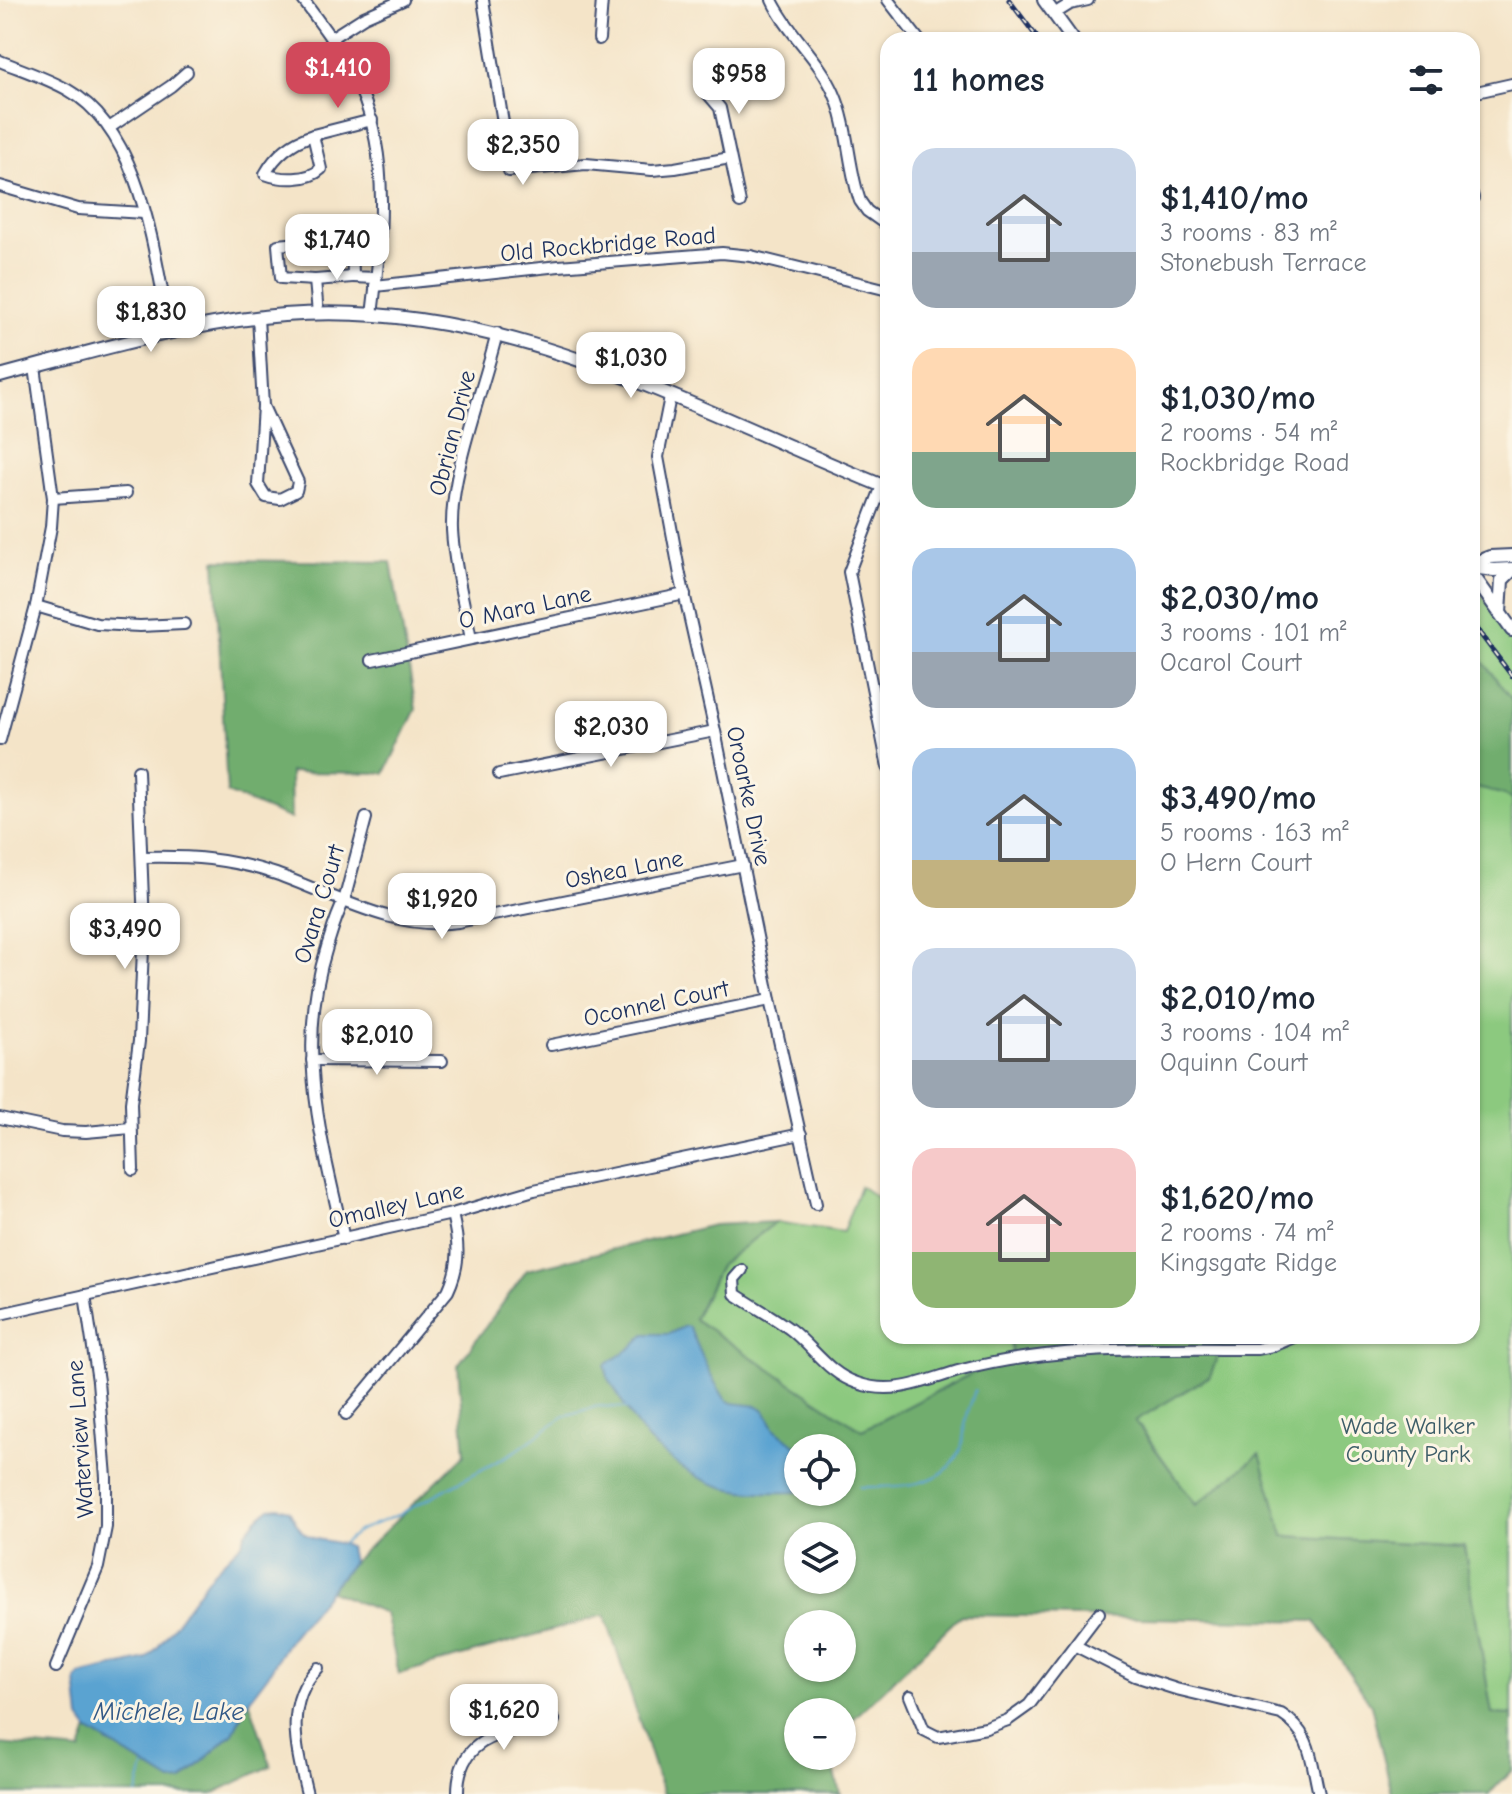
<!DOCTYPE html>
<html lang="en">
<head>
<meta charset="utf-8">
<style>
  :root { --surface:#fff; --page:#f2f2f3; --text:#1f2937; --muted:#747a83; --accent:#d1495b }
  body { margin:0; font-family:"Comic Neue",sans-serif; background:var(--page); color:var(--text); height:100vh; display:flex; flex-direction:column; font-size:30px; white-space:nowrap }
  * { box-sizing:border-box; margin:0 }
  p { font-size:26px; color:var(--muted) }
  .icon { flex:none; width:44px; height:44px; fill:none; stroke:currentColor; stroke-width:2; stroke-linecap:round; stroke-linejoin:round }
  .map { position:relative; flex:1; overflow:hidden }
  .details { position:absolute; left:880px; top:32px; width:600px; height:1312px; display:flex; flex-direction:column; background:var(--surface); border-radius:24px; box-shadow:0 2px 6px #0004 }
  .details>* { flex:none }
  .fabs { position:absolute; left:784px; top:1434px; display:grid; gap:16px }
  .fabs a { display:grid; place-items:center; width:72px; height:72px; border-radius:50%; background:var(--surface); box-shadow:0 2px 6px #0004; font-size:40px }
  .price { position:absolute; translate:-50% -68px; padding:0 18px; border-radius:16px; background:#fff; color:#222; font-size:26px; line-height:52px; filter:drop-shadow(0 2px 4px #0008) }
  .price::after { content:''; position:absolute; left:50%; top:48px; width:24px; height:18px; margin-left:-12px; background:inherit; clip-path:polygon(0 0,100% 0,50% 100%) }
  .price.selected { background:var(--accent); color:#fff }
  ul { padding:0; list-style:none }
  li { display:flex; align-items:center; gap:24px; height:200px; padding:0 32px }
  li span { display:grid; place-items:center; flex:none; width:224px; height:160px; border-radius:24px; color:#555 }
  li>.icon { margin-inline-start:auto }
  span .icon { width:96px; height:96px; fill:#fffc; stroke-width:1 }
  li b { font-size:34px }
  h2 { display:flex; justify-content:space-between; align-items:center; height:96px; padding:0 32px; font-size:34px }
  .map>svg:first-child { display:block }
  .green { fill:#8cc97f; stroke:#547c6e; stroke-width:2 }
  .forest { fill:#71ad6e; stroke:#466e66; stroke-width:2; fill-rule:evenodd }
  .water { fill:#5aa3d1; stroke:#3a6998; stroke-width:2 }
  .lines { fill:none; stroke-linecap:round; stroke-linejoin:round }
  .stream { stroke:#5aa3d1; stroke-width:2 }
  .minor-casing { stroke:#3c4a6e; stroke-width:14 }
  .major-casing { stroke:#3c4a6e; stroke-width:16 }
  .minor { stroke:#fff; stroke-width:10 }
  .major { stroke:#fff; stroke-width:12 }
  .rail-casing { stroke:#1b2f5e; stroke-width:5 }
  .rail { stroke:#fcf5e5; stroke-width:2; stroke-dasharray:6; stroke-linecap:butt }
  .labels { text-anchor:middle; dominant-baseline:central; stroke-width:6; stroke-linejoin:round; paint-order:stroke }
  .street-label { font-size:24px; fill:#1b2f5e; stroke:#fcf5e5 }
  .park-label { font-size:24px; fill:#3d5d68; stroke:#fcf5e5 }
  .water-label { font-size:26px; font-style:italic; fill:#315886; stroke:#fcf5e5 }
</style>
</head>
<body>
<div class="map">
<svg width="1512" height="1794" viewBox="0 0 1512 1794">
  <rect width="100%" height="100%" fill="#fcf5e5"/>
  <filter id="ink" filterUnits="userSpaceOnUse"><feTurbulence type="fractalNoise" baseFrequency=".0125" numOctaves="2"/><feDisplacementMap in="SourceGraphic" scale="16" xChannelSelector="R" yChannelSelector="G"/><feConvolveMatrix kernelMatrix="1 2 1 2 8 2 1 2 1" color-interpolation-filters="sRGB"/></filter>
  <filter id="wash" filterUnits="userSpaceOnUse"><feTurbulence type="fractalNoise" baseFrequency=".006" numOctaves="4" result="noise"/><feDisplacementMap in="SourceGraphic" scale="32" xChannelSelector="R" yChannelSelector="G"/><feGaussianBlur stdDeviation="1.8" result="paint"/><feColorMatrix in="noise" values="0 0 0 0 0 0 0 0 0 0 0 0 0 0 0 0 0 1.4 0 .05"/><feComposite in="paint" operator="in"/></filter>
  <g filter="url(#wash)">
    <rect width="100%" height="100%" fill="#f4e4c8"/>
    <g class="green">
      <path d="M1472,582L1512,635V1715H1492L1464,1546L1284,1536L1196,1505L1135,1420L1210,1376L1223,1337L1472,1336Z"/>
      <path d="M860,1186L888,1205V1336H1009L1013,1352L862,1431L694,1319L721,1264L776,1222L843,1232Z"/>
    </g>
    <g class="forest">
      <path d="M215,560L391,562L416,709L385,773L290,772L291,819L227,793Z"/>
      <path d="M1472,647L1512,700V799L1502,794L1472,787Z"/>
      <path d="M776,1222L721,1264L694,1319L862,1430L1012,1353L1009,1336H1249L1224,1338L1210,1376L1135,1421L1196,1505L1260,1454L1284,1536L1464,1546L1492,1714L1512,1715V1770L1489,1794H1392L1371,1705L1315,1621L961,1615L842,1730V1712H798V1756H831L840,1794H663L605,1615L399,1674L385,1613L330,1591L352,1563L465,1454L458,1365L527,1270L713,1225ZM798,1448H842V1492H798ZM798,1536H842V1580H798ZM798,1624H842V1668H798Z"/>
      <path d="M249,1700L271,1766L212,1794H0V1744L81,1751L88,1730L172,1782L182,1781L233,1733Z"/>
    </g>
    <g class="water">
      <path d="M685,1326L689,1327L711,1376L725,1399L732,1403L758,1406L764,1410L775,1429L799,1448L798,1492H801C744,1493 713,1494 667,1456C661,1451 654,1446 648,1440C632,1422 620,1397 608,1377L605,1365L631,1348L645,1334H669Z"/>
      <path d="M278,1507L289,1510C294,1518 297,1527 304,1533C315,1543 335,1539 349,1547L352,1563L291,1637L268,1675L249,1700L233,1733L182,1781L172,1782L88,1730L80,1719L76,1680L80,1675L146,1659L158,1647L213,1572L242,1543L246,1532L257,1519L270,1508Z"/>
    </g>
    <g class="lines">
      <g class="stream">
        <path d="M860,1487C894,1487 944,1489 960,1451C965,1441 963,1430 966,1420C968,1410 972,1400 975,1390"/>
        <path d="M343,1543L358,1531L400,1514L516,1451L564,1416L598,1406L627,1408"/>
        <path d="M137,1794L144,1767"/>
      </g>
    </g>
  </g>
  <g filter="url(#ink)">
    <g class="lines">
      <defs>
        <g id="minor">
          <path d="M303,0C324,28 345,56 360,89C391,159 381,241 372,315"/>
          <path d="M483,0L507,147L509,171L586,164L652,170L675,168L730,158"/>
          <path d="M772,0C788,34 819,58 834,93C849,127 848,167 860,201L867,211L888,226"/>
          <path d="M888,0L919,40"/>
          <path d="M1054,14L1070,4L1088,0"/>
          <path d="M331,38L364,17L403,0"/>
          <path d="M599,39L602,0"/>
          <path d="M0,61C22,70 47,78 68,90C143,132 154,256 170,332"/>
          <path d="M1472,93L1512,84"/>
          <path d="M708,94L720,108L740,203"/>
          <path d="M109,128L171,86L187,72"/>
          <path d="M313,135L321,169C308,181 281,180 265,174C276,154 291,142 313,135Z"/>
          <path d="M313,135L372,120"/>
          <path d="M0,186L78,209L144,213"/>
          <path d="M1472,194L1473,198"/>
          <path d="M352,239L353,277L376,278"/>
          <path d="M353,277L315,280L281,278L278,245L341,239H378"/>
          <path d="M315,280L318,314"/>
          <path d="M375,286L559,266L722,253L751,256L888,290"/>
          <path d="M258,317L263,406L258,484L266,497L280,499L296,491L298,482L263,406"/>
          <path d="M670,397L658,457L680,575L715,731L770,1000L816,1204"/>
          <path d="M882,486L849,572L888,767"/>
          <path d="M53,498L126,493"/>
          <path d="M36,606L97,624L140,626L184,624"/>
          <path d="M471,639C464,603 454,566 452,530C450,472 483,392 497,333"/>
          <path d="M372,660L685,594"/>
          <path d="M0,740L36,606L51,527L53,498L35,367"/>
          <path d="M499,774L715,731"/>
          <path d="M142,857C192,856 228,858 276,874C335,895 394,931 458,922L743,865"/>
          <path d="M551,1045L770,1000"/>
          <path d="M312,1060L442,1061"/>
          <path d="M0,1118L62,1131L86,1132L131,1128"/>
          <path d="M133,1170L131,1103L139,1041L144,926L138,771"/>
          <path d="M344,1239C321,1139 295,1048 327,947C332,931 336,916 344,901L366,818"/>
          <path d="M742,1270L734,1279L735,1294C753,1306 774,1317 791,1330C814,1348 829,1374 857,1383C893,1396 924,1381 958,1371C1055,1345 1157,1349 1257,1349L1273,1346L1297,1336"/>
          <path d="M0,1314L452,1214L534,1190L801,1134"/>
          <path d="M346,1414L448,1291C461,1263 459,1243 452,1214"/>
          <path d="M1076,1646L1135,1676L1176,1689L1281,1714C1312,1733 1311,1761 1319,1794"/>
          <path d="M56,1667L98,1567L106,1527V1477L98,1381L85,1295"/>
          <path d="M910,1696L924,1730L938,1737L986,1728L1008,1720L1029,1705L1099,1613"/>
          <path d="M307,1794C297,1752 283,1702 318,1668"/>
          <path d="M458,1794C457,1733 506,1734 554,1720"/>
        </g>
        <g id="major">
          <path d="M1044,0L1073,40"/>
          <path d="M0,376C94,351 186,323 284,315C503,297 692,410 888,488"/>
          <path d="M1472,564L1490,557L1512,556"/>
          <path d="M1472,567L1494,570L1512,569"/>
          <path d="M1472,574L1512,630"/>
          <path d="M1500,613L1502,580L1512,570"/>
        </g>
      </defs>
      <use href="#minor" class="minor-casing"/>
      <use href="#major" class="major-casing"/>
      <use href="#minor" class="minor"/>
      <use href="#major" class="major"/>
      <defs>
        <g id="rail">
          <path d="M1009,0L1039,40"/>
          <path d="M1472,623L1512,676"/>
        </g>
      </defs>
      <use href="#rail" class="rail-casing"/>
      <use href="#rail" class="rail"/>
    </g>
  </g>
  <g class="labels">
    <g class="street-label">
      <text transform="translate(608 244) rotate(-5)">Old Rockbridge Road</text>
      <text transform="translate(452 433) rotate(-76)">Obrian Drive</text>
      <text transform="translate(525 607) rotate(-12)">O Mara Lane</text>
      <text transform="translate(749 796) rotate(78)">Oroarke Drive</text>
      <text transform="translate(624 869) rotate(-11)">Oshea Lane</text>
      <text transform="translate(319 904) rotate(-73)">Ovara Court</text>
      <text transform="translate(656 1003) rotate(-12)">Oconnel Court</text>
      <text transform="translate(396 1205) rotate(-13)">Omalley Lane</text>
      <text transform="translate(80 1439) rotate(-94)">Waterview Lane</text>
    </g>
    <g class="park-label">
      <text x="1408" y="1426">Wade Walker<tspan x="1408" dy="28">County Park</tspan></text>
    </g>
    <g class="water-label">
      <text x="169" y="1712">Michele, Lake</text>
    </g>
  </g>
</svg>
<div class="fabs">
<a><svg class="icon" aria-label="locate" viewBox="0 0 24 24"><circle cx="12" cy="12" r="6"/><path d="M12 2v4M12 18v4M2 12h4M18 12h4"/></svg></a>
<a><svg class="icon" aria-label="layers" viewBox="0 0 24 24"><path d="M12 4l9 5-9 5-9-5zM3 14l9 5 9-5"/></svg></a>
<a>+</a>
<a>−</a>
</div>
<b class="price selected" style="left:338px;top:110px">$1,410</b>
<b class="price" style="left:739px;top:116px">$958</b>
<b class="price" style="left:523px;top:187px">$2,350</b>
<b class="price" style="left:337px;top:282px">$1,740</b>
<b class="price" style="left:151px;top:354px">$1,830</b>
<b class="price" style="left:631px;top:400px">$1,030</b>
<b class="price" style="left:611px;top:769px">$2,030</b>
<b class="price" style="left:442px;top:941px">$1,920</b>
<b class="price" style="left:125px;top:971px">$3,490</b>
<b class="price" style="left:377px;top:1077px">$2,010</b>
<b class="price" style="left:504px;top:1752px">$1,620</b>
<section class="details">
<h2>11 homes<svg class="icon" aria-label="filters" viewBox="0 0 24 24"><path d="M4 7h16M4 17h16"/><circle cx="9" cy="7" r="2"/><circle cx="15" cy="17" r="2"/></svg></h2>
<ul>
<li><span style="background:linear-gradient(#c9d6e8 65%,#9aa5b1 0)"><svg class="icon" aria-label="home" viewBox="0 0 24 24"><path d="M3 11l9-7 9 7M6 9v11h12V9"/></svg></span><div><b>$1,410/mo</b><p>3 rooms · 83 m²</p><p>Stonebush Terrace</p></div></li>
<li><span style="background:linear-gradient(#ffd9b3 65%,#7fa58c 0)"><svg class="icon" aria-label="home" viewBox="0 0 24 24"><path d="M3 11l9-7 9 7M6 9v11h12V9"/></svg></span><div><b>$1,030/mo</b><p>2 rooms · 54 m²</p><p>Rockbridge Road</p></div></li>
<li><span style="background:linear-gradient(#a9c7e8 65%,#9aa5b1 0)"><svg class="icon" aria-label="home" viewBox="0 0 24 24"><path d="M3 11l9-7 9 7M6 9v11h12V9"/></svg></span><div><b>$2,030/mo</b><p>3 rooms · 101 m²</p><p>Ocarol Court</p></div></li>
<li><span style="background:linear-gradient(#a9c7e8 70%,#c2b280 0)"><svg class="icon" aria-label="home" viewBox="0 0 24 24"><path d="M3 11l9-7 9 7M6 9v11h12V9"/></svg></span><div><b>$3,490/mo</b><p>5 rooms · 163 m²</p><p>O Hern Court</p></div></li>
<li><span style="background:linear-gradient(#c9d6e8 70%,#9aa5b1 0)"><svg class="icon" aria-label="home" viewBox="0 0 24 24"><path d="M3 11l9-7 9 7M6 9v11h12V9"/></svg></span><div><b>$2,010/mo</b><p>3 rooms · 104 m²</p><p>Oquinn Court</p></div></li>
<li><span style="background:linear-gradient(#f6c9c9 65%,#8fb573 0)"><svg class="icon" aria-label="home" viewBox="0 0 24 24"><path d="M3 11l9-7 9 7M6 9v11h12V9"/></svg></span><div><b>$1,620/mo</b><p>2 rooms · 74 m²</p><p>Kingsgate Ridge</p></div></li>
</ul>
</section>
</div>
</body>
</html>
